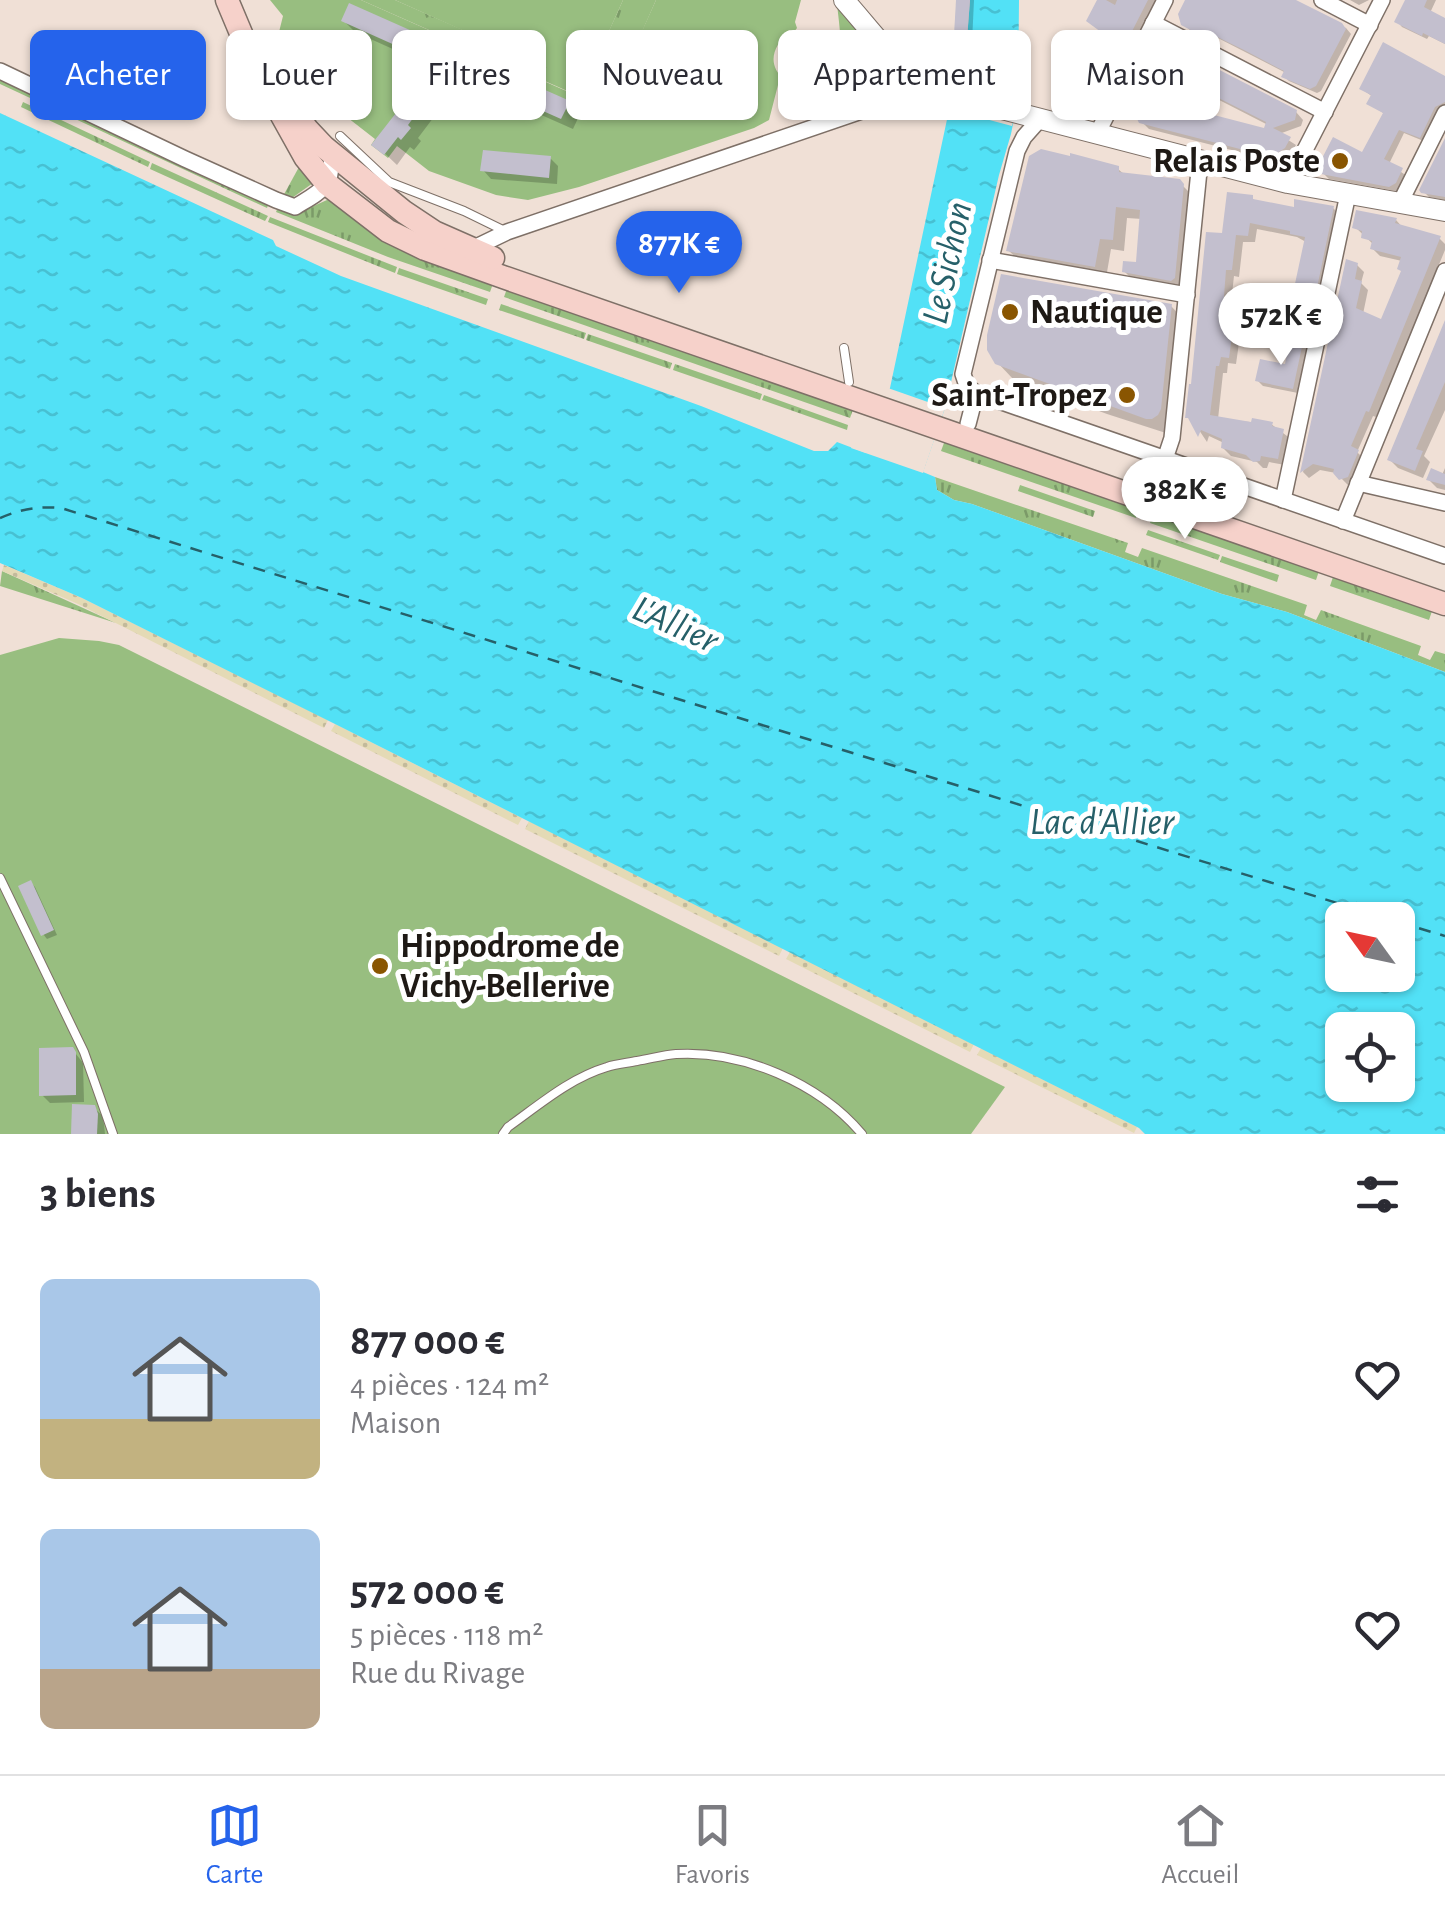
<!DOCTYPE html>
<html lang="fr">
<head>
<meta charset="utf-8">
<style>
  :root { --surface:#fff; --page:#f7f7f7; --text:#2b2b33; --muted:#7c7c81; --line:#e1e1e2; --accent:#2563eb }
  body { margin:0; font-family:"Alegreya Sans",sans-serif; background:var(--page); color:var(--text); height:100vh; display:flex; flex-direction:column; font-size:38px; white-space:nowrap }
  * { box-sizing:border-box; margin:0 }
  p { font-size:32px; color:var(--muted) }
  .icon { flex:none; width:55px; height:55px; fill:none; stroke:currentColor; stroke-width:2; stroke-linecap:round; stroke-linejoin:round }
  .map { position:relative; height:1134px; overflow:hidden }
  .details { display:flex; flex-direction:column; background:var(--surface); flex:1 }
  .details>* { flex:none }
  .top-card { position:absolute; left:30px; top:30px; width:1385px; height:90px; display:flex; gap:20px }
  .needle { width:65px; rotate:303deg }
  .fabs { position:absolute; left:1325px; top:902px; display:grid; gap:20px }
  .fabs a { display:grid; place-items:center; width:90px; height:90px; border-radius:15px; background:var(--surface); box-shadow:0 2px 8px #0004; font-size:50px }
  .price { position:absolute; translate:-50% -85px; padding:0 22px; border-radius:35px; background:#fff; color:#222; font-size:32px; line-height:65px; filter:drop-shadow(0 2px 5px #0008) }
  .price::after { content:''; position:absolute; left:50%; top:60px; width:30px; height:22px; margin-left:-15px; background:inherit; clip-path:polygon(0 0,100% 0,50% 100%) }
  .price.active { background:var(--accent); color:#fff }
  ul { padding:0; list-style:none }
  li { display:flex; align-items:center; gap:30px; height:250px; padding:0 40px }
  li span { display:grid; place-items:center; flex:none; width:280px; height:200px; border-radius:15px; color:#555 }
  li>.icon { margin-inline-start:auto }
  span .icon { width:120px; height:120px; fill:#fffc; stroke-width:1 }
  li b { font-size:42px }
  h2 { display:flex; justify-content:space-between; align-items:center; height:120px; padding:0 40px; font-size:42px }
  .chip { padding:0 35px; border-radius:15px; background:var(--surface); box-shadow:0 2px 8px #0004; font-size:35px; line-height:90px }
  .chip.active { background:var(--accent); color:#fff }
  .dock { display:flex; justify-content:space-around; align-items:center; height:140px; border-top:2px solid var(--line); background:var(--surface); font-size:28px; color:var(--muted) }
  .dock a { display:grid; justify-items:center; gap:5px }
  .dock .active { color:var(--accent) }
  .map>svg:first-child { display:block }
  .grass { fill:url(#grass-tufts) }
  .sand { fill:url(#sand-dots) }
  .pitch { fill:#98be80 }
  .water { fill:url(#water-ripples); fill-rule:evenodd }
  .pier { fill:#f0e0d6 }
  .shadow { fill:#0003; fill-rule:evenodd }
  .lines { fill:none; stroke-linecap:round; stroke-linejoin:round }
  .ferry { stroke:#266069; stroke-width:2.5; stroke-dasharray:12 10; stroke-linecap:butt }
  .building { fill:#c3bfce; fill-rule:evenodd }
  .service-casing { stroke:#7e7067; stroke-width:10 }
  .minor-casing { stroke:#7e7067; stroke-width:18 }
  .tertiary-casing { stroke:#7e7067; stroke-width:22 }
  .secondary-casing { stroke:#7e7067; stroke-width:25 }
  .service { stroke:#fff; stroke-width:8 }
  .minor { stroke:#fff; stroke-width:15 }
  .tertiary { stroke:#fff; stroke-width:20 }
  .secondary { stroke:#f6d1ca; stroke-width:22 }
  .poi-dot { fill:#895501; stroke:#fff; stroke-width:4 }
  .labels { text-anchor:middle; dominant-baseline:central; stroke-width:10; stroke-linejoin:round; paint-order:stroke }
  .poi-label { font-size:35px; font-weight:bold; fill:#1e1915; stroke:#fff; text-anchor:end }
  .water-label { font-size:38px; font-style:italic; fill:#266069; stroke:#fff }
</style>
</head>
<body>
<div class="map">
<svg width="1445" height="1134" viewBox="0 0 1445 1134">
  <defs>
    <pattern id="grass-tufts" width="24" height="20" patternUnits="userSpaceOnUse" patternTransform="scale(2.5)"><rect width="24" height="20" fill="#98be80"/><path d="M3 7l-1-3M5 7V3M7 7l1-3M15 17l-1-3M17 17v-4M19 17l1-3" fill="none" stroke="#7b9a68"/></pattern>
    <pattern id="sand-dots" width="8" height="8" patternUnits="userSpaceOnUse" patternTransform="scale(2.5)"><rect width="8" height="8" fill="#e4dab5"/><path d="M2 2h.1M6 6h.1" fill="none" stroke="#c3ba9b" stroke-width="1.8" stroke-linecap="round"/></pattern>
    <pattern id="water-ripples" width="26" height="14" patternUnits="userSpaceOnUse" patternTransform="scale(2.5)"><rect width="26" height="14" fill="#52e1f6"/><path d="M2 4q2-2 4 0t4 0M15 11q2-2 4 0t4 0" fill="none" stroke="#47c0d2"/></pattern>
  </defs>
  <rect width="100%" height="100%" fill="#f0e0d6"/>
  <g class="grass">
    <path d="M361,0H395L585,84L623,0H656L608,109Z"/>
    <path d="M837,3L900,69L896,89L809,120C818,107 830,93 836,78C845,56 839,26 837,3Z"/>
    <path d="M0,78L269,203L267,208L0,84Z"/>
    <path d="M23,102L150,162L148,167L21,107Z"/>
    <path d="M152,163L268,216L265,221L150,169Z"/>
    <path d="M299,167L313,183L292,198H282Z"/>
    <path d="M327,200L334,201L495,278L490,292L388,257L276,212L278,207L298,213Z"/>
    <path d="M270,217L397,267L395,273L268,222Z"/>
    <path d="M399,268L488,299L486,305L397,274Z"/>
    <path d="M509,283L855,404L850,418L504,297Z"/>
    <path d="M501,304L586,333L584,339L499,310Z"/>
    <path d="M588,334L672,363L670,369L586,340Z"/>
    <path d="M675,364L762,394L760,400L673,370Z"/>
    <path d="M764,395L848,425L847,430L762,400Z"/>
    <path d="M947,435L1142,503L1136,518L941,451Z"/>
    <path d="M935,477L1128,543L1125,552L1138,557L1142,548L1307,605L1304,615L1316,620L1321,610L1421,646L1418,655L1430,660L1435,651L1445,654V672L1287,612L1222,594L972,504L954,500L937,490Z"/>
    <path d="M1020,485L1095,511L1093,517L1018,491Z"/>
    <path d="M1155,508L1321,565L1316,580L1150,523Z"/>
    <path d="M1148,530L1220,555L1218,560L1146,535Z"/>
    <path d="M1222,556L1279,575L1277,582L1220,562Z"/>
    <path d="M2,571L116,623L0,586Z"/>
    <path d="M1335,571L1434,605L1429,620L1330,586Z"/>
  </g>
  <g class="sand">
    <path d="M4,565L82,598L328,720L324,728L78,604L2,571Z"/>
    <path d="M335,724L522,818L518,825L331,731Z"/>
    <path d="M529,821L783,948L779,956L525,829Z"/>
    <path d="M790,952L974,1044L970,1052L786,959Z"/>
    <path d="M981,1048L1137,1127L1134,1133L977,1055Z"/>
  </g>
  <g class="pitch">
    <path d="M270,0H361L607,109L656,0H801L795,22L797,28L794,32L789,30C773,48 766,63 785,81L778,85L769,120L754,128L579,187L528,200L496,195L429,171L397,146L388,158L371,145L375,139L298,79L278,36L283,16Z"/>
    <path d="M395,0H623L585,85Z"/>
    <path d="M59,638L99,641L119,645L1005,1087L971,1134H0V655Z"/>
  </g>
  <path class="water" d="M970,0H1019L1018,99L1011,134L999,175L945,408L923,472L935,477L937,490L954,500L972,504L1222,594L1287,612L1445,672V1134H1145L1139,1128L335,724L82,598L0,563V113L273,240L276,246L341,276L701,406L814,451H828L837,442L866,453L890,388L956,77L967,39ZM1342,920H1398V975H1342ZM1342,1030H1398V1085H1342Z"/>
  <g class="pier">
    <path d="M957,75L1020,92L1012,126L948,109Z"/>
    <path d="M885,387L945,408L923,473L851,448L853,443L864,447Z"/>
  </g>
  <g class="shadow">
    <path d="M958,0H974L972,43L963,40L957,34Z"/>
    <path d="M1099,0H1173L1118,107L1113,108L1080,89L1063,72L1084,73L1106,53L1097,44L1103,34Z"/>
    <path d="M1188,0H1290L1346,28L1351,34L1321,91L1317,93L1289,81L1284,76L1286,73L1251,55L1212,35L1210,40L1190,30L1184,24Z"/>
    <path d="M1350,0H1369L1359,5Z"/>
    <path d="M1408,0H1436L1430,13L1445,20V44L1429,36L1427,39L1402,27L1397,21Z"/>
    <path d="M344,21L568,103L580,114L573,129L467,82L456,96L452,93L418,138L421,141L414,150L410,147L397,165L375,144L435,68L355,32Z"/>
    <path d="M1162,50L1296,112L1303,120L1301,126L1279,134L1296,145L1291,154L1279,162L1149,129L1142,122ZM1184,82L1268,125L1266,131L1171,106Z"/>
    <path d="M1445,78V108L1426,142L1404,133L1389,164L1407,176L1401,188L1396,191L1329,179L1323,173L1363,155L1385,114L1369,104L1373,97L1362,89Z"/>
    <path d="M1445,144V200L1429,197L1422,190Z"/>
    <path d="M550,158L558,166L557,184L491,179L483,170Z"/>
    <path d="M1118,169L1125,175L1179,182L1195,198L1185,290L1136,283L1124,271L1138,265L1142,219L1127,218L1124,251L1111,249L1106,278L1021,262L1009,251Z"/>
    <path d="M1252,198L1256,202L1296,210L1333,208L1341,216L1319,318L1304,315L1301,329L1263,324L1260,345L1239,343L1236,364L1228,363L1227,373H1223L1218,419L1271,424L1291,439L1285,465L1269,462L1267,468H1263L1257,462L1231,456L1223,448L1224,443L1209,436L1207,442L1193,421L1224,236ZM1257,229L1297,237L1306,242L1292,310L1252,315L1230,312L1234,276L1239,277L1243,242H1255Z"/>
    <path d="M1396,220L1403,228L1440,239L1445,244V250L1376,417L1373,416L1357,452L1364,459L1355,483L1348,485L1336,473L1320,470L1309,478L1303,472L1348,262L1357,265L1364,272L1361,283L1368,290L1363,314L1383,322L1403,272L1402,261L1380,256L1373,249L1374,245L1355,227Z"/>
    <path d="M1171,306L1186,322L1169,434L1107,414L1013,379L997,362Z"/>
    <path d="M1445,323V410L1424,456L1430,462L1423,478L1398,468L1390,460Z"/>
    <path d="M1301,344L1307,349L1298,393L1263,386L1258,381L1287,366Z"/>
    <path d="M1445,468V490L1437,488L1429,480L1442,475Z"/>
    <path d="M31,883L35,887L57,935L47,939L43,934Z"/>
    <path d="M72,1049L83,1063L84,1102L50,1103L42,1095Z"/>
    <path d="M94,1108L103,1116L105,1134H73Z"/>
  </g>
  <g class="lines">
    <g class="ferry">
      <path d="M0,518C21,509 38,506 61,508L1392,920"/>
      <path d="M1398,922L1445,936"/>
    </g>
  </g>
  <g class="building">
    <path d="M956,0H970L967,39L954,35Z"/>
    <path d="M1097,0H1106L1115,5L1117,0H1148L1102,90L1095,92L1060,72L1067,60L1083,70L1089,60L1105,51L1094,45L1101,32L1086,21Z"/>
    <path d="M1185,0H1296L1342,23L1346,29L1316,86L1310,89L1281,77L1284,71L1244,50L1207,32L1204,37L1181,25L1178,14Z"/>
    <path d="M1405,0H1427L1424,7L1445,18V44L1423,33L1422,36L1394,22Z"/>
    <path d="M349,3L570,101L561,119L455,72L444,86L439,83L408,125L411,128L401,140L398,137L384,155L371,145L435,63L341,21Z"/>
    <path d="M1383,42L1445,76V102L1435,107L1420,138L1399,130L1384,159L1403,168L1396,183L1389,187L1321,174L1317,168L1333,137L1362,152L1383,113L1366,104L1371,95L1359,89Z"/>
    <path d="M1171,45L1297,110L1295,120L1273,128L1291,137L1285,148L1271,157L1139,123L1131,106L1160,48ZM1177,77L1266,122L1264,128L1164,102Z"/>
    <path d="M1445,138V197L1421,193L1419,190Z"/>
    <path d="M1041,149L1070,156V153L1119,166V172L1180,179L1184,184L1175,278L1171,281L1122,272L1123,261L1136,262L1140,210L1116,207L1113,240L1100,239L1095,267L1006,251L1029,156Z"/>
    <path d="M483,150L551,156L549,178L480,171Z"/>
    <path d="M1227,192L1253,195V199L1294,207V199L1334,206L1312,312L1296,308L1294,322L1256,317L1253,338L1232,336L1229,358L1221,357L1219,366H1216L1210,415L1251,422L1252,418L1273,422L1272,426L1284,429L1278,459L1261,456L1260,461L1253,462L1246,455L1221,448L1222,439L1201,430L1198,437L1188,418H1185L1189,384H1191L1206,232L1222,233ZM1250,223L1290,231V234L1305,237L1290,307L1251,299L1250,312L1223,309L1226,270H1232L1236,235L1248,236Z"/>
    <path d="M1356,210L1397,218L1395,223L1441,236L1369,412L1366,411L1351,446L1359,450L1348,477L1339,480L1333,473L1334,469L1313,464L1300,473L1346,259L1358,263L1355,279L1362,281L1356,308L1381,319L1401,271L1397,269L1401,257L1370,249L1372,241L1361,238L1362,231L1352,228Z"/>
    <path d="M1001,274L1172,304L1161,409L1158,415L1152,419H1146L995,364L987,350V335Z"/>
    <path d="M1445,320V382L1416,449L1423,451L1415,471L1387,460Z"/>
    <path d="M1290,339L1303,342L1293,389L1255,381L1260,359L1285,364Z"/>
    <path d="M1431,468L1445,474V485L1426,480Z"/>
    <path d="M31,880L54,930L41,936L18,886Z"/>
    <path d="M73,1047L76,1052V1095L39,1096V1048Z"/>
    <path d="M72,1104L95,1105L98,1114L97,1134H71Z"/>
  </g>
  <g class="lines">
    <defs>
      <g id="service">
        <path d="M340,136L389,182L464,211L507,232"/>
        <path d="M844,348L849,382"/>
        <path d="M0,878L84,1052L113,1134"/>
        <path d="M503,1134L508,1127C539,1105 570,1078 607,1067C616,1064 627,1063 637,1061C650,1059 663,1055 676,1054C742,1050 819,1083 862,1134"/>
      </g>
      <g id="minor">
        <path d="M1322,0L1370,25"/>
        <path d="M1153,23L1325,112"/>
        <path d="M0,71L185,159L276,200L295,207C321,191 334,187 331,153"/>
        <path d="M1040,119L1024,137L1017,151L963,374L967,386L976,393L1445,556"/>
        <path d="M1097,134L1165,0"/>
        <path d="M1288,183L1382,0"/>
        <path d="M1400,203L1445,113"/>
        <path d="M475,250L478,246L507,232L929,88"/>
        <path d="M990,260L1187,295"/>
        <path d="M968,424L976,393"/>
        <path d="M1165,459L1172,438L1200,161"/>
        <path d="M1358,483L1445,503"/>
        <path d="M1283,500L1348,194"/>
        <path d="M1343,521L1445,271"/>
      </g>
      <path id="tertiary" d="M844,0C873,32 904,78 944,94L1288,183L1445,211"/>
      <g id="secondary">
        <path d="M227,0L256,69L305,157L327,184L388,231L425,249L503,277L1445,604"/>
        <path d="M290,105L307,129L324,147L404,212L434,232L493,258"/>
      </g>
    </defs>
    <use href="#service" class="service-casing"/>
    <use href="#minor" class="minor-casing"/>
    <use href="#tertiary" class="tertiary-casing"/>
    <use href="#secondary" class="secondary-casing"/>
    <use href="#service" class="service"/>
    <use href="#minor" class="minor"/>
    <use href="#tertiary" class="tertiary"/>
    <use href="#secondary" class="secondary"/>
  </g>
  <g class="poi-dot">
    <circle cx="1340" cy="161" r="10"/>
    <circle cx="1010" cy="312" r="10"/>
    <circle cx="1127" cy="395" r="10"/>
    <circle cx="380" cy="966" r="10"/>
  </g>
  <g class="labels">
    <g class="poi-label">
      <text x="1320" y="161">Relais Poste</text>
      <text x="1030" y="312" text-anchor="start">Nautique</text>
      <text x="1107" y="395">Saint-Tropez</text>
      <text x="400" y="946" text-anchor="start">Hippodrome de<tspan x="400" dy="40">Vichy-Bellerive</tspan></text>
    </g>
    <g class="water-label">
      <text transform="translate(948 263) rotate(-78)">Le Sichon</text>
      <text transform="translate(675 625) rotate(24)">L'Allier</text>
      <text x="1102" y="823">Lac d'Allier</text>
    </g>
  </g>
</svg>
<div class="fabs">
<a><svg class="needle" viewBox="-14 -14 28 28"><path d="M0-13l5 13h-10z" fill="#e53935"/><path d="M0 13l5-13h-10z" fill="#7c7c81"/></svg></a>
<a><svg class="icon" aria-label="locate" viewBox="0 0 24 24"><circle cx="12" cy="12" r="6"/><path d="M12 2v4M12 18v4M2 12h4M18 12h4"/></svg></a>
</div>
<b class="price active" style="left:679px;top:296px">877K €</b>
<b class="price" style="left:1281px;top:368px">572K €</b>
<b class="price" style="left:1185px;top:542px">382K €</b>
<div class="top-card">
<a class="chip active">Acheter</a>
<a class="chip">Louer</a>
<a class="chip">Filtres</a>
<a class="chip">Nouveau</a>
<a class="chip">Appartement</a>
<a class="chip">Maison</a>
</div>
</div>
<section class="details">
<h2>3 biens<svg class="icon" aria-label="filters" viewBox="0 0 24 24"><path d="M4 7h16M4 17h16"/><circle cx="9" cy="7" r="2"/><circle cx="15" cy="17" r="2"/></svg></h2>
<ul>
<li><span style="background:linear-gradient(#a9c7e8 70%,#c2b280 0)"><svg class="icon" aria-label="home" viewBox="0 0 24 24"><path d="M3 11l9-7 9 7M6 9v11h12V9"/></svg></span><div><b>877 000 €</b><p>4 pièces · 124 m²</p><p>Maison</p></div><svg class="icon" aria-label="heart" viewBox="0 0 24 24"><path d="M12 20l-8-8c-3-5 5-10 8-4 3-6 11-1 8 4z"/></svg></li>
<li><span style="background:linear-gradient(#a9c7e8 70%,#b9a48a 0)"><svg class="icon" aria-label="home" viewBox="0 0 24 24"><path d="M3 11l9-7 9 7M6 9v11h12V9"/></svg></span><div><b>572 000 €</b><p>5 pièces · 118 m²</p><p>Rue du Rivage</p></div><svg class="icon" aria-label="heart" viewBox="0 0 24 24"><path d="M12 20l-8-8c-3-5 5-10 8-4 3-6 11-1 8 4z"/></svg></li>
</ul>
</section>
<nav class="dock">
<a class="active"><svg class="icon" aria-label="map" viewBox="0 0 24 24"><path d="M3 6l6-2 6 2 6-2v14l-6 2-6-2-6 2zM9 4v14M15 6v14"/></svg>Carte</a>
<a><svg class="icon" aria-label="saved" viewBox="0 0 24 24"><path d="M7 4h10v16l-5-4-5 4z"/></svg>Favoris</a>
<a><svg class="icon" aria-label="home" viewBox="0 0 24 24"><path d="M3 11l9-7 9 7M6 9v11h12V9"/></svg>Accueil</a>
</nav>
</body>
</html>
